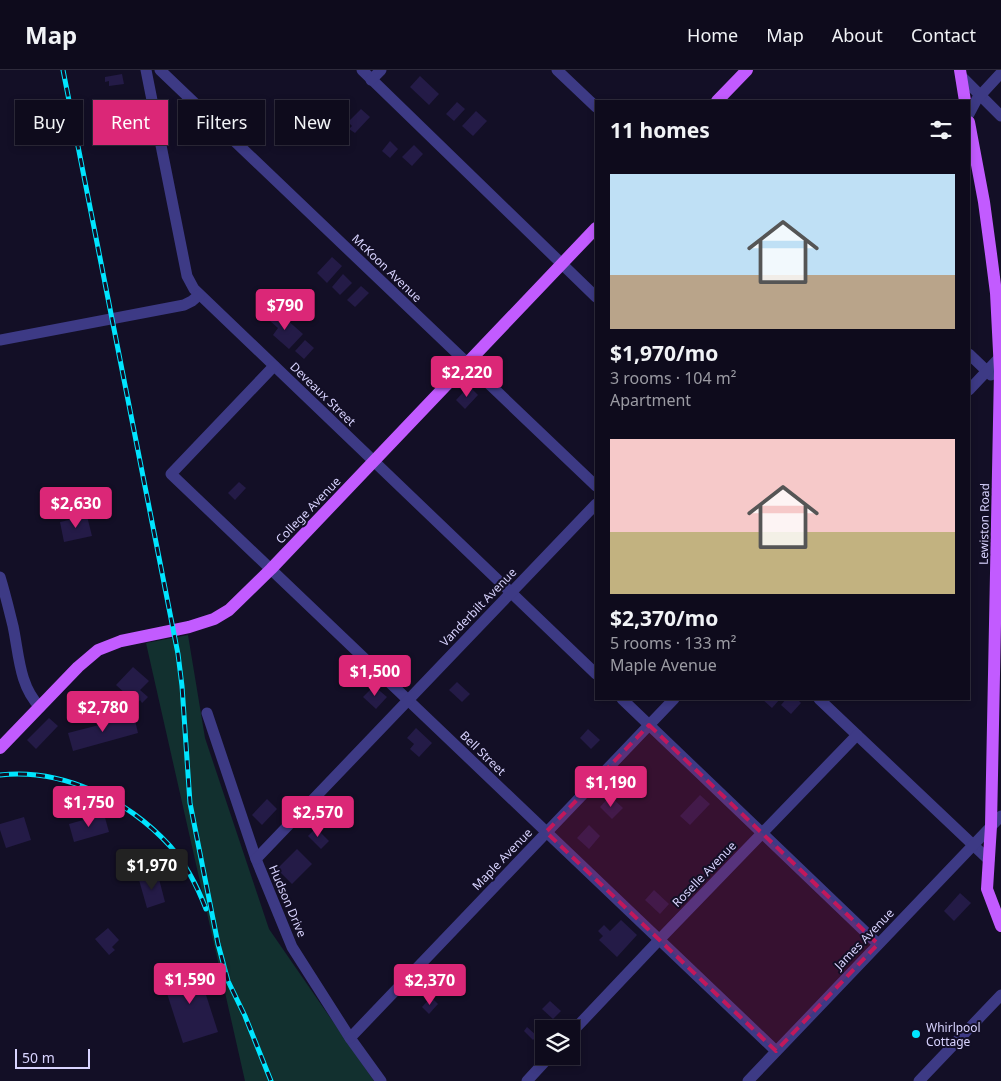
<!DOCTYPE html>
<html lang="en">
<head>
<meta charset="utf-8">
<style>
  :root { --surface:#0e0b1c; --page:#171425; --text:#f1f3f6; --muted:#9b9ba3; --line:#2e2b3b; --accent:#db2777 }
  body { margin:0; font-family:"Noto Sans",sans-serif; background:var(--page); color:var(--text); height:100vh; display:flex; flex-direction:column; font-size:19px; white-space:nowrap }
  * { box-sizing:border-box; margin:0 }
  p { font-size:16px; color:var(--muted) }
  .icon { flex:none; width:28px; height:28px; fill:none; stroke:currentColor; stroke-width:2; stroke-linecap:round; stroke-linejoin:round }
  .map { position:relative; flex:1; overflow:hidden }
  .side { position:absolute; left:595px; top:30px; width:375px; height:600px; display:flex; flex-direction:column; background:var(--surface); border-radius:0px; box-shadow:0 2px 8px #0003,0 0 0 1px var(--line) }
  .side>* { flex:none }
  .banner { position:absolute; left:15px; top:30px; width:475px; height:45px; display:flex; gap:10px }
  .controls { position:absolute; left:535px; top:950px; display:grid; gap:10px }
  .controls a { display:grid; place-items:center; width:45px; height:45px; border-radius:0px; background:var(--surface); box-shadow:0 2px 8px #0003,0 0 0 1px var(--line); font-size:25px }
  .scale { position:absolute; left:15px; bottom:12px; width:75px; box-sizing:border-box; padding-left:5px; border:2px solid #d9d4ff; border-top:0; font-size:14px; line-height:18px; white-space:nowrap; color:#d9d4ff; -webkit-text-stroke:4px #130f26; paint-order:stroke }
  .price { position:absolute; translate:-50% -42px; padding:0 11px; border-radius:5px; background:var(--accent); color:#fff; font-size:16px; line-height:32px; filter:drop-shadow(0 1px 2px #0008) }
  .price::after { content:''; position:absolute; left:50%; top:30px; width:15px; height:11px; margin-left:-8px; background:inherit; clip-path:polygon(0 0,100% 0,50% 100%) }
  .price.on { background:#222; color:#fff }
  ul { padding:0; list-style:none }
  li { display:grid; align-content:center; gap:10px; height:265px; padding:0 15px }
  li span { display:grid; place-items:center; height:155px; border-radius:0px; color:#555 }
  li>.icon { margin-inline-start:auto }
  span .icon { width:90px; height:90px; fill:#fffc; stroke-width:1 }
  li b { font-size:21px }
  h2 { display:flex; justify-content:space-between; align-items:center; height:60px; padding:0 15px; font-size:21px }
  .pill { padding:0 18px; border-radius:0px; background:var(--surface); box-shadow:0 2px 8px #0003,0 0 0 1px var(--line); font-size:18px; line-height:45px }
  .pill.on { background:var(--accent); color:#fff }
  header { display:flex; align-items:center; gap:30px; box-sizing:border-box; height:70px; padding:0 25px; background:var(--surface); border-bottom:1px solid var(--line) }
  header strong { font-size:24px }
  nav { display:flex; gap:28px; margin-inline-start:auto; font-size:18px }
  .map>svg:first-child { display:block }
  .green { fill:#12302f }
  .building { fill:#241b47 }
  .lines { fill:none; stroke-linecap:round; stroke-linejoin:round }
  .minor { stroke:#3d3a85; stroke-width:11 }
  .major { stroke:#c25bff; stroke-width:12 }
  .rail-casing { stroke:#00e5ff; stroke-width:5 }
  .rail { stroke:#130f26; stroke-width:3; stroke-dasharray:9; stroke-linecap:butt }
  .marked { fill:#c2185b; fill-opacity:0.2; stroke:#c2185b; stroke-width:4; stroke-dasharray:10 6; stroke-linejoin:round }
  .poi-dot { fill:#00e5ff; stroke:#130f26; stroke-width:2 }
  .labels { text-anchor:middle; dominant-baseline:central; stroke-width:4; stroke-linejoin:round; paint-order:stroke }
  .street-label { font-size:12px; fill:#d9d4ff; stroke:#130f26 }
  .poi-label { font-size:12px; fill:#d9d4ff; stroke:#130f26; text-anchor:start }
</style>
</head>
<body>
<header>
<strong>Map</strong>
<nav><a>Home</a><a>Map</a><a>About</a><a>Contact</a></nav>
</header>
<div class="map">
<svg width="1001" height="1011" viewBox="0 0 1001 1011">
  <rect width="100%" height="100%" fill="#130f26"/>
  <path class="green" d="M188,565L205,668L269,859L374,1011H245L146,573Z"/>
  <g class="building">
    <path d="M122,4L124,14L109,16V11L105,12V7Z"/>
    <path d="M420,6L439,24L429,35L410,17Z"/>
    <path d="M457,32L465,39L454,51L446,44Z"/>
    <path d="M361,39L370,47L355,63L349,59L352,56L348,52Z"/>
    <path d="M476,41L487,51L473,66L462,56Z"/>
    <path d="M390,71L398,79L390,88L382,81Z"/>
    <path d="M414,75L423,84L412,96L402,87Z"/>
    <path d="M332,187L342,196L327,213L317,203Z"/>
    <path d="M343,204L352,213L340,225L332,217Z"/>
    <path d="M361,216L369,223L355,237L347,230Z"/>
    <path d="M277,241L303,264L289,279L273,265L278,258L269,250Z"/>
    <path d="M305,270L314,278L304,289L295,281Z"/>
    <path d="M469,316L478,325L465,339L456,330Z"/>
    <path d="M239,412L246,418L235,430L228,423Z"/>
    <path d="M87,446L92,466L64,472L60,452Z"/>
    <path d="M133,597L149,611L140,620L148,627L142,633L140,630L130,642L120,633L127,625L116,615Z"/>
    <path d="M457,612L470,624L462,632L449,620Z"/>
    <path d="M374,616L387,627L376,639L363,627Z"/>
    <path d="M762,629H780L772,638Z"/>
    <path d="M786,629H797L801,633L791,644L781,635Z"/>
    <path d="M134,646L138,663L73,681L68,663Z"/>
    <path d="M49,648L58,656L36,679L27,670Z"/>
    <path d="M416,658L432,673L419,687L410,679L414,674L407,668Z"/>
    <path d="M588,659L600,670L591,679L580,668Z"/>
    <path d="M700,725L710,734L690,755L680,746Z"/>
    <path d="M610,726L623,738L612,749L600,737Z"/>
    <path d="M267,729L277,739L262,755L252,745Z"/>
    <path d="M104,744L109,762L74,772L69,754Z"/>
    <path d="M24,747L31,770L6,778L0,760V754Z"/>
    <path d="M589,755L600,766L589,779L577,768Z"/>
    <path d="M316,758L329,771L321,779L308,766Z"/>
    <path d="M297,779L312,794L292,814L277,799Z"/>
    <path d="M158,805L165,832L147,838L139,810Z"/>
    <path d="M654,820L669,834L660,844L645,830Z"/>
    <path d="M960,823L971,833L954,851L944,841Z"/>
    <path d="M621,850L637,865L617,887L599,870L603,866L598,861L604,855L610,861Z"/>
    <path d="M108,858L119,870L112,877L115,880L109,885L95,869Z"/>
    <path d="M197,897L218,962L183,973L162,908Z"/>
    <path d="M431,927L438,934L429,944L422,937Z"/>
    <path d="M550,931L561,941L553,949L542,939Z"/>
    <path d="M527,957L537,966L533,970L524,961Z"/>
  </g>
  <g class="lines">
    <g class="minor">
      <path d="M146,0L187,206L194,219L596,604"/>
      <path d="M160,0L596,416"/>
      <path d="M362,0L596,227"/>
      <path d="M557,0L596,37"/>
      <path d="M961,6L1001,46"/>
      <path d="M371,10L381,0"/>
      <path d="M969,44L977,29L1001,3"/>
      <path d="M0,270L184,235L192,231L199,225"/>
      <path d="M969,284L991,305"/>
      <path d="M274,296L171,404L776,981"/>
      <path d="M969,320L1001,286"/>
      <path d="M0,507C5,523 9,540 13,556C19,584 19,616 40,637"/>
      <path d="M622,629L878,874"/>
      <path d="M819,629L989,790"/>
      <path d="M207,643L256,789L292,877L350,968L381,1011"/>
      <path d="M256,789L596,434"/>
      <path d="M571,963L659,870L857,665"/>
      <path d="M350,968L674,629"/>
      <path d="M527,1011L550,986"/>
      <path d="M748,1011L1001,746"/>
      <path d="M919,1011L1001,925"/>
    </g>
    <g class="major">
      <path d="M960,0L965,31"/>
      <path d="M717,31L747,0"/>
      <path d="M969,52L984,132L991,184L996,223L1000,301L991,756L987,819L1001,856"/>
      <path d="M0,678L78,597L98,580L121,571L189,557L214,549L229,540L271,499L596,158"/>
    </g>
    <defs>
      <g id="rail">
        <path d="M63,0L178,584L182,616L190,733L218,874L228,911L245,946L271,1011"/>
        <path d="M0,705C63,698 128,730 170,776C185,793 198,818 206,839"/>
      </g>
    </defs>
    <use href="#rail" class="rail-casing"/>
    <use href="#rail" class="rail"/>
  </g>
  <path class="marked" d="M649,655L878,874L776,981L546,762Z"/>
  <circle class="poi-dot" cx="916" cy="964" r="5"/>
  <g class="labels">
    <g class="street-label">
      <text transform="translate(387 198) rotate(44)">McKoon Avenue</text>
      <text transform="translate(323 324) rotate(44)">Deveaux Street</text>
      <text transform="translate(308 440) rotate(-46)">College Avenue</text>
      <text transform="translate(984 454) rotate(-89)">Lewiston Road</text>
      <text transform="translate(478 537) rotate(-46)">Vanderbilt Avenue</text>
      <text transform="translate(483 683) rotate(44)">Bell Street</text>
      <text transform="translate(502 789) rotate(-46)">Maple Avenue</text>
      <text transform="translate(704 804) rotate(-46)">Roselle Avenue</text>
      <text transform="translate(288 831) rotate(67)">Hudson Drive</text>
      <text transform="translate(864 869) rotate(-46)">James Avenue</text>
    </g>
    <g class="poi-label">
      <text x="926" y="957">Whirlpool<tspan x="926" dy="14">Cottage</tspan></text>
    </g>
  </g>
</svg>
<div class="controls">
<a><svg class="icon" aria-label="layers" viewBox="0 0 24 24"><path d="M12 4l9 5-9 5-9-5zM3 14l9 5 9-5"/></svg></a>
</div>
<div class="scale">50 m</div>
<b class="price" style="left:285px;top:261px">$790</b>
<b class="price" style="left:467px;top:328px">$2,220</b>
<b class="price" style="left:76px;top:459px">$2,630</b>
<b class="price" style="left:375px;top:627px">$1,500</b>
<b class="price" style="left:103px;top:663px">$2,780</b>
<b class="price" style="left:611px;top:738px">$1,190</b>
<b class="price" style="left:89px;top:758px">$1,750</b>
<b class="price" style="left:318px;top:768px">$2,570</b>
<b class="price on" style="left:152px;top:821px">$1,970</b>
<b class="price" style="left:190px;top:935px">$1,590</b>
<b class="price" style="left:430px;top:936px">$2,370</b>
<div class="banner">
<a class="pill">Buy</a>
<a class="pill on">Rent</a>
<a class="pill">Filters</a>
<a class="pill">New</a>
</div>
<section class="side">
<h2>11 homes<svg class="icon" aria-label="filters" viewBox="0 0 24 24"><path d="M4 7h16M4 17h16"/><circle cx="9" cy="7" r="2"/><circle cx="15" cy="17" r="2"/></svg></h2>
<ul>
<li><span style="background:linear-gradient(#bfe0f5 65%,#b9a48a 0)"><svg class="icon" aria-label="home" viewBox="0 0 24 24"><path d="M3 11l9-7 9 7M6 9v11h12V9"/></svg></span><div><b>$1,970/mo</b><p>3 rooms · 104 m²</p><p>Apartment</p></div></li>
<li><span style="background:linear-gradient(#f6c9c9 60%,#c2b280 0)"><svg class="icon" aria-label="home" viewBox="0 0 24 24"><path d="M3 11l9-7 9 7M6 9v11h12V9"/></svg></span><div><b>$2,370/mo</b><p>5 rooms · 133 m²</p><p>Maple Avenue</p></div></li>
</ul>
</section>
</div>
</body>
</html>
